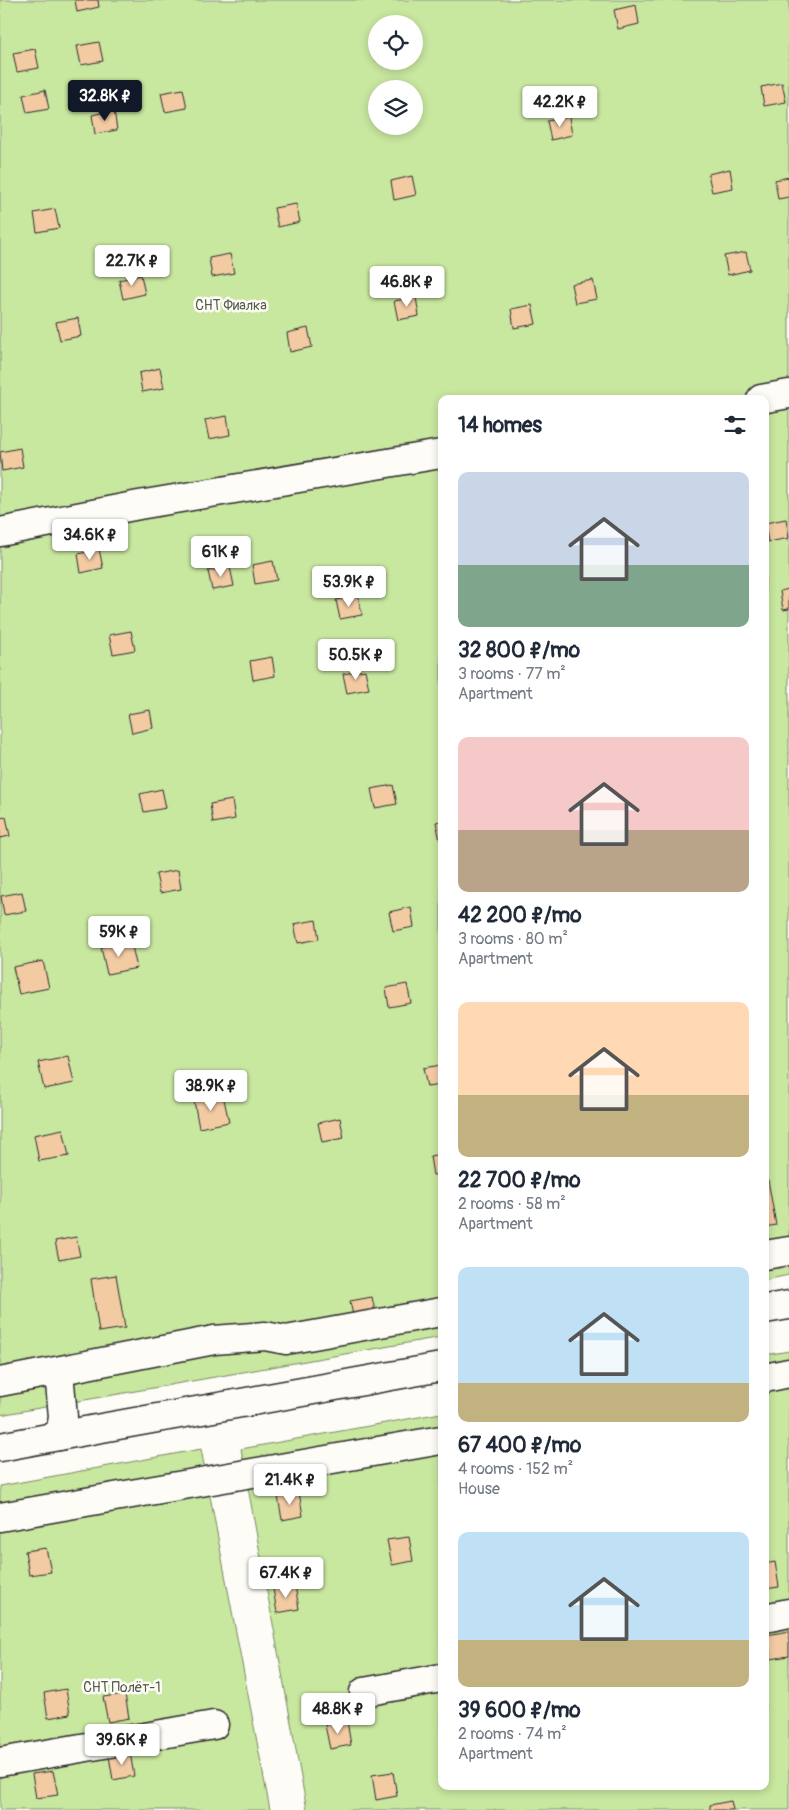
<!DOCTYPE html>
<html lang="en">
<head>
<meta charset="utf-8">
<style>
  :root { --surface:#fff; --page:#f6f6f7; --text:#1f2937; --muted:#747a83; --accent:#111827 }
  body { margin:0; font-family:Pangolin,sans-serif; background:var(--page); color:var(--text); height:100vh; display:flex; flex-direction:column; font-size:19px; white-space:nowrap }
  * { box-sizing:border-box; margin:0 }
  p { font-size:16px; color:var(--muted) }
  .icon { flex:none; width:28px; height:28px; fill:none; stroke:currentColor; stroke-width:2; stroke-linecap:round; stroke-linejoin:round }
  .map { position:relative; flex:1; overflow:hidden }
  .drawer { position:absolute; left:438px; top:395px; width:331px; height:1395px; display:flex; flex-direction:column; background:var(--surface); border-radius:10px; box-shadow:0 2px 8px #0003 }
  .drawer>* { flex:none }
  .controls { position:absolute; left:368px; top:15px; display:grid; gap:10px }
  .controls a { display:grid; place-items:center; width:55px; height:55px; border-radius:50%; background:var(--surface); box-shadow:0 2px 8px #0003; font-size:25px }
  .price { position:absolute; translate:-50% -42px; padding:0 11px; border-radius:5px; background:#fff; color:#222; font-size:16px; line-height:32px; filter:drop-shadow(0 1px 2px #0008) }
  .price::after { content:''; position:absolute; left:50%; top:30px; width:15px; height:11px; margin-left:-8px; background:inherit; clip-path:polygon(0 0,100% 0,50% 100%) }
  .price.active { background:var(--accent); color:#fff }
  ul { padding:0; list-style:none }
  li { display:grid; align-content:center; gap:10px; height:265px; padding:0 20px }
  li span { display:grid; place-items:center; height:155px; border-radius:10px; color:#555 }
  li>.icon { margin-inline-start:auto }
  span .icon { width:90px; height:90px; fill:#fffc; stroke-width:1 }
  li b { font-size:21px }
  h2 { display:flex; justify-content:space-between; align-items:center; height:60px; padding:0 20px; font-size:21px }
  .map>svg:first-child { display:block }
  .green { fill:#c8e79f; stroke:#7a8965; fill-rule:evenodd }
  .building { fill:#f3cba3; stroke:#2b2b2b }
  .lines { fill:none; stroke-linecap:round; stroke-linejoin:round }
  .minor-casing { stroke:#2b2b2b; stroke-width:31 }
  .minor { stroke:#fdfcf7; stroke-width:28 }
  .labels { text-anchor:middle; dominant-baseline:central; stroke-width:5; stroke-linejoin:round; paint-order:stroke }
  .park-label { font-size:14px; fill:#525a48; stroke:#fdfcf7 }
</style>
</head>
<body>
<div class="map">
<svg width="789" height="1810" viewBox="0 0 789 1810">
  <rect width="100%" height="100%" fill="#fdfcf7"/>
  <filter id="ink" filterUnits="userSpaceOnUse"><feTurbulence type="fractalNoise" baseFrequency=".02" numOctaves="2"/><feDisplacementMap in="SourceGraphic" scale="10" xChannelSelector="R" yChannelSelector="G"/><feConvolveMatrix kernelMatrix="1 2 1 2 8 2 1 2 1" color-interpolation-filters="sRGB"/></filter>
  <g filter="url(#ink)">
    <g class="green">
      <path d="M0,0H789V1275L765,1280V399H441V1337L0,1415ZM376,24H414V61H376ZM376,89H414V126H376Z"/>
      <path d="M789,1351V1810H307L241,1449L441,1413V1786H765V1355Z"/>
      <path d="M201,1449L270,1810H0V1486Z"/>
    </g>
    <g class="building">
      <path d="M75,0H98L99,7L77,12Z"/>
      <path d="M636,5L639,24L618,29L614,10Z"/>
      <path d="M99,42L103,61L81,65L77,46Z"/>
      <path d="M35,49L39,68L17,72L13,53Z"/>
      <path d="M782,83L786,102L764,106L761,87Z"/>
      <path d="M183,89L187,108L165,112L161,93Z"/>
      <path d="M45,90L49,109L27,113L23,95Z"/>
      <path d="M114,110L117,130L95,134L92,115Z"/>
      <path d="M569,117L572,135L551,140L547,121Z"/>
      <path d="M730,169L733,188L712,192L708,174Z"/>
      <path d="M412,176L416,195L394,200L391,181Z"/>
      <path d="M789,177V197L778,199L775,180Z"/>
      <path d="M296,204L300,222L278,227L274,208Z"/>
      <path d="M55,209L59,228L37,232L34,213Z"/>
      <path d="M746,252L750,270L728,275L724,256Z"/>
      <path d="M230,254L234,273L212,277L209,258Z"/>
      <path d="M141,275L145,294L123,299L119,280Z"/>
      <path d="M593,280L597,299L575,303L571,284Z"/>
      <path d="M416,297L419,316L398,320L394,301Z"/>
      <path d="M532,305L536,324L514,328L511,309Z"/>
      <path d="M78,318L81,336L60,340L56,322Z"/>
      <path d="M308,328L312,347L290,352L287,333Z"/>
      <path d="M160,368L164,388L142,392L139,373Z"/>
      <path d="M227,416L230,435L209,439L205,420Z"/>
      <path d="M20,448L23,467L2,471L0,452Z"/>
      <path d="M786,519L789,538L768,542L765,523Z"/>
      <path d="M99,549L103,568L81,573L78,554Z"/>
      <path d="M273,561L277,580L255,584L252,565Z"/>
      <path d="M230,567L234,586L212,590L208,571Z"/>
      <path d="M789,589V609L783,610L780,591Z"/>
      <path d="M358,596L362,615L340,619L336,600Z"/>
      <path d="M131,631L135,650L113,654L109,635Z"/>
      <path d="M272,657L275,676L253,680L250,661Z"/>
      <path d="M365,670L369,689L347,693L343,674Z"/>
      <path d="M150,710L153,728L132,733L128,714Z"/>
      <path d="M393,785L397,804L375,808L371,789Z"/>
      <path d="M162,789L166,808L144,812L140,794Z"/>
      <path d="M232,800L235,819L213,823L210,804Z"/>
      <path d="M6,817L10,836L0,838V818Z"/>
      <path d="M441,821V841H440L436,822Z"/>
      <path d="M178,870L181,889L160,893L156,874Z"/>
      <path d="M22,892L26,911L4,915L1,896Z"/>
      <path d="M411,907L414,927L393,931L389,912Z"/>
      <path d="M316,920L319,939L298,943L294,924Z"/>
      <path d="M131,942L137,968L107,974L101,947Z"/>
      <path d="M43,961L49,988L19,994L13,967Z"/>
      <path d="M407,984L411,1003L389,1007L386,988Z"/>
      <path d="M68,1056L74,1083L44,1089L38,1062Z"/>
      <path d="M441,1065V1085L427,1087L423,1068Z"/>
      <path d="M223,1095L229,1122L199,1128L194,1101Z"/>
      <path d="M340,1118L344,1138L322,1142L318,1123Z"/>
      <path d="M63,1129L69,1156L39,1161L34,1135Z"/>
      <path d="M441,1154V1174L433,1175L430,1156Z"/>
      <path d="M768,1180L776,1225L765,1227V1181Z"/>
      <path d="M76,1237L80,1256L59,1260L55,1241Z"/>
      <path d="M116,1275L125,1328L99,1332L91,1279Z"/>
      <path d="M372,1297L376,1316L354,1320L350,1301Z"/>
      <path d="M299,1492L303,1516L282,1520L278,1496Z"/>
      <path d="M409,1537L413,1561L392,1565L387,1540Z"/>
      <path d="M46,1548L51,1572L29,1575L25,1551Z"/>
      <path d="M775,1562L779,1587L765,1589V1564Z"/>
      <path d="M295,1585L299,1609L277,1613L273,1588Z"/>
      <path d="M789,1631V1656L771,1659L767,1635Z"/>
      <path d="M66,1689L70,1714L48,1718L44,1693Z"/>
      <path d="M125,1694L129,1718L108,1722L103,1697Z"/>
      <path d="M347,1721L351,1745L330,1749L325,1725Z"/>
      <path d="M130,1752L134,1776L113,1780L109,1756Z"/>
      <path d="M53,1771L58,1795L36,1798L32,1774Z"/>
      <path d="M393,1772L397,1796L376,1800L372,1775Z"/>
      <path d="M731,1801L733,1810H710V1805Z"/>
    </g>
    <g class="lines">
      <defs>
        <g id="minor">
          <path d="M761,399L789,394"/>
          <path d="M0,532L139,505L441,454"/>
          <path d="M765,1255L789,1251"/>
          <path d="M765,1309L789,1305"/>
          <path d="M765,1378L789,1373"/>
          <path d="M0,1382L214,1340L265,1336L286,1340L441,1312"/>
          <path d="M60,1383L63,1417L60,1436"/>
          <path d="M0,1447L96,1429L441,1367"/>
          <path d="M0,1517L441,1440"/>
          <path d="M765,1618L789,1613"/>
          <path d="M364,1692L441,1678"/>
          <path d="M0,1762L214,1725"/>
        </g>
      </defs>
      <use href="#minor" class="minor-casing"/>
      <use href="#minor" class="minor"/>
    </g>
  </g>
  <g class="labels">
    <g class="park-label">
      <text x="231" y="305">СНТ Фиалка</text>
      <text x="122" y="1687">СНТ Полёт-1</text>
    </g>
  </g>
</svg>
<div class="controls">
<a><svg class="icon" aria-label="locate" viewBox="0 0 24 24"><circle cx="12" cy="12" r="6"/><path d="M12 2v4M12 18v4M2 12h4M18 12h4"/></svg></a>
<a><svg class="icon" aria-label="layers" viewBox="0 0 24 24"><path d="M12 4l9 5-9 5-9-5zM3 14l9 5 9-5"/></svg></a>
</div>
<b class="price active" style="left:105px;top:122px">32.8K ₽</b>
<b class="price" style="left:560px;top:128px">42.2K ₽</b>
<b class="price" style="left:132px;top:287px">22.7K ₽</b>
<b class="price" style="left:407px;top:308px">46.8K ₽</b>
<b class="price" style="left:90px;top:561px">34.6K ₽</b>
<b class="price" style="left:221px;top:578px">61K ₽</b>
<b class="price" style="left:349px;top:608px">53.9K ₽</b>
<b class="price" style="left:356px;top:681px">50.5K ₽</b>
<b class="price" style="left:119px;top:958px">59K ₽</b>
<b class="price" style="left:211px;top:1112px">38.9K ₽</b>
<b class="price" style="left:290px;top:1506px">21.4K ₽</b>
<b class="price" style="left:286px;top:1599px">67.4K ₽</b>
<b class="price" style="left:338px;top:1735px">48.8K ₽</b>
<b class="price" style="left:122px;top:1766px">39.6K ₽</b>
<section class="drawer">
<h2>14 homes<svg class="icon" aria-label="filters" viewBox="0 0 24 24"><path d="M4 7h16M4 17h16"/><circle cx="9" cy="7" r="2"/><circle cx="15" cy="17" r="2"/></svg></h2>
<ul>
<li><span style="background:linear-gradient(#c9d6e8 60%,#7fa58c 0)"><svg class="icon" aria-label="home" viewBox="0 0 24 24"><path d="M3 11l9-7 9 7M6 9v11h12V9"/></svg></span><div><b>32 800 ₽/mo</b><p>3 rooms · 77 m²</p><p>Apartment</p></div></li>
<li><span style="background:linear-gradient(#f6c9c9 60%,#b9a48a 0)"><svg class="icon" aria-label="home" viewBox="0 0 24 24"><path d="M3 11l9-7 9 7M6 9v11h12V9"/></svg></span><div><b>42 200 ₽/mo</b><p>3 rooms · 80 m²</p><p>Apartment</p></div></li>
<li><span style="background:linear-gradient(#ffd9b3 60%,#c2b280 0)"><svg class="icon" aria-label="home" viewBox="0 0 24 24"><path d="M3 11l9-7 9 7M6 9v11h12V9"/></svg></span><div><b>22 700 ₽/mo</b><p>2 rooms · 58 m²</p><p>Apartment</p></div></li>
<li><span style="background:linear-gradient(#bfe0f5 75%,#c2b280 0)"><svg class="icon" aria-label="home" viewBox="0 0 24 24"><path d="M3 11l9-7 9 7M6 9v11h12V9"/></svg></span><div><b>67 400 ₽/mo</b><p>4 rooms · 152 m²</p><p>House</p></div></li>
<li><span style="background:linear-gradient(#bfe0f5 70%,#c2b280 0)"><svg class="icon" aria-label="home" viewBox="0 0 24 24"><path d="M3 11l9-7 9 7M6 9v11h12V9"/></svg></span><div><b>39 600 ₽/mo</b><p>2 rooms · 74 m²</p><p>Apartment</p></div></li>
</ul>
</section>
</div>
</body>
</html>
